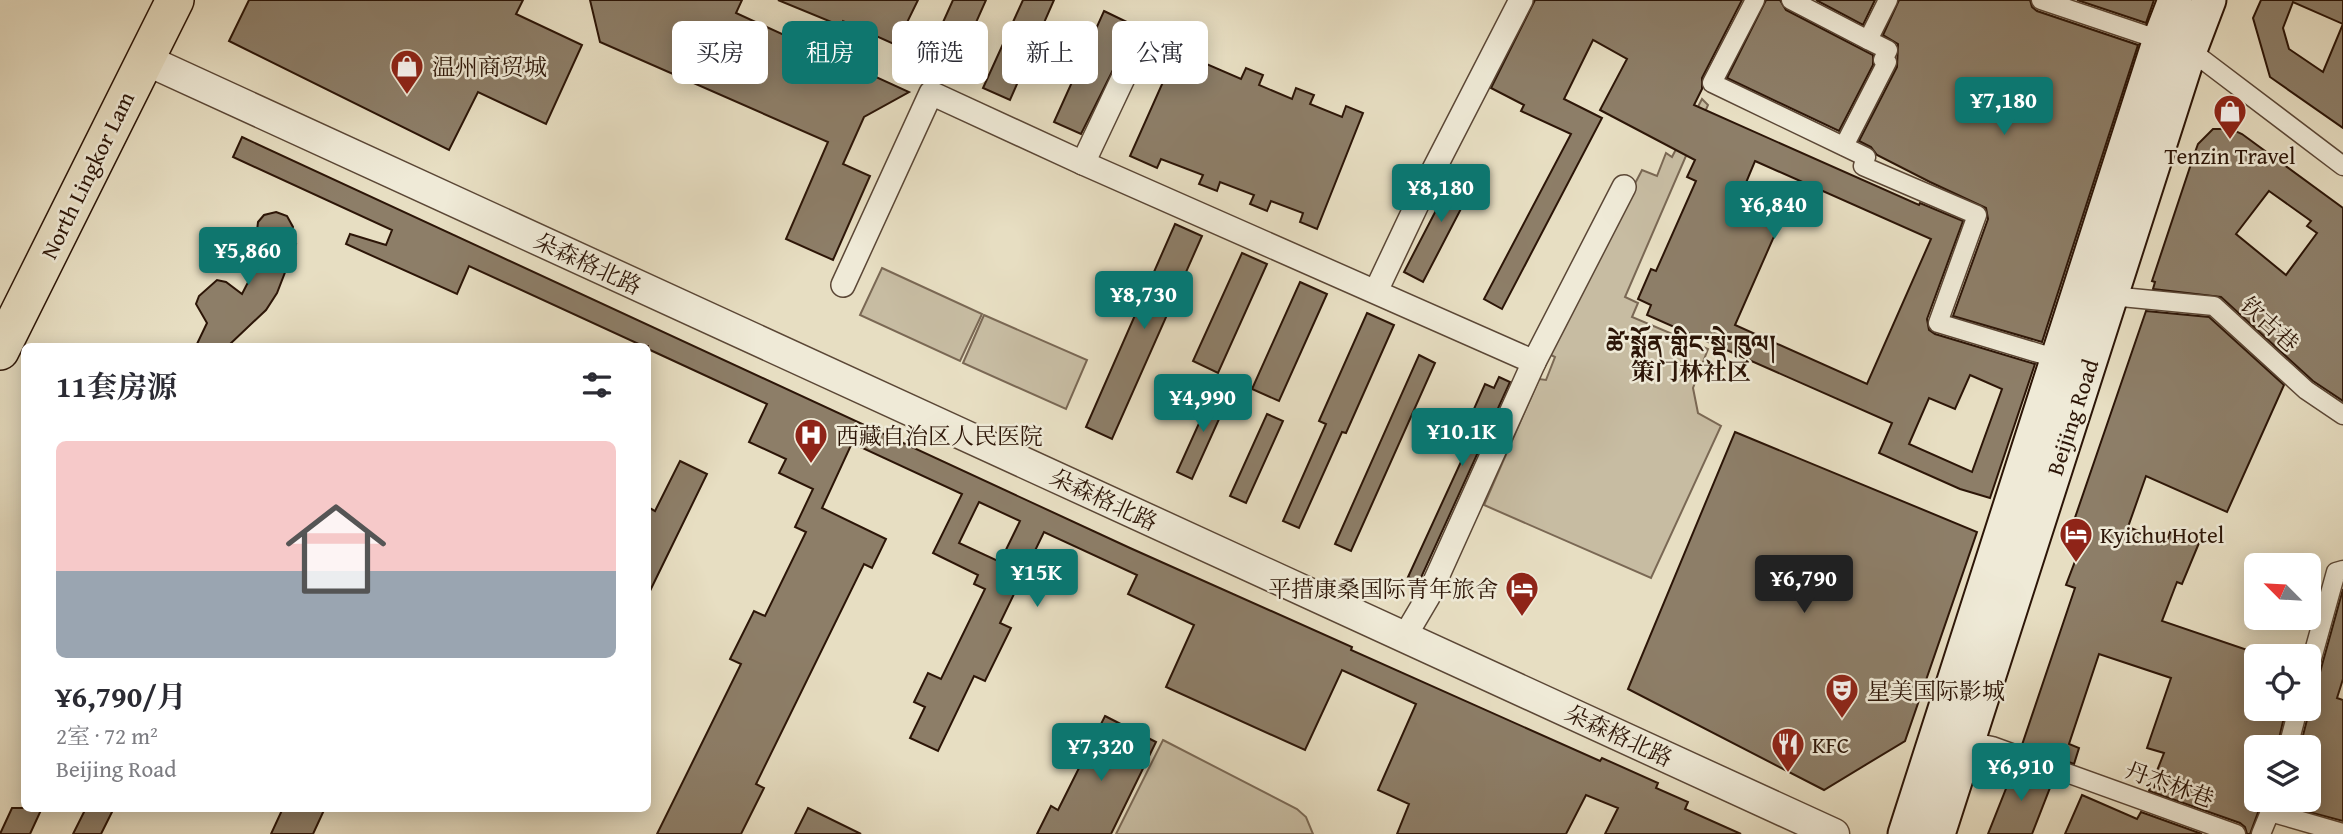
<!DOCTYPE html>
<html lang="zh">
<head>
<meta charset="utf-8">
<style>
  :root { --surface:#fff; --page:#f2f2f3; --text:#2b2b33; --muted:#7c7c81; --accent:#0f766e }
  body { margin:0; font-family:"Gentium Book Plus","Noto Serif SC","Noto Serif Tibetan",serif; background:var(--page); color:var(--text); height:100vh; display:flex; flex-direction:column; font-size:26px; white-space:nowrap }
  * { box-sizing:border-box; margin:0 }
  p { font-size:23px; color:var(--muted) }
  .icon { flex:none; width:38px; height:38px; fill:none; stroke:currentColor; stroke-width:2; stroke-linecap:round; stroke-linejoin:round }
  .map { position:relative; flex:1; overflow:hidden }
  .details { position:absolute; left:21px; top:343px; width:630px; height:469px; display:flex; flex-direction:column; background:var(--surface); border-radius:10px; box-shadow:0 4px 18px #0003 }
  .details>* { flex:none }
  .banner { position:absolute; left:672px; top:21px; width:665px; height:63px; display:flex; gap:14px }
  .needle { width:46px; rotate:294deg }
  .fabs { position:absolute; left:2244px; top:553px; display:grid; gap:14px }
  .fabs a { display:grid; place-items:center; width:77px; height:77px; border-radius:10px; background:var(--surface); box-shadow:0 4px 18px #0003; font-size:35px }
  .price { position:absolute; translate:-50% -60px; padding:0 16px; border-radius:7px; background:var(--accent); color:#fff; font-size:23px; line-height:46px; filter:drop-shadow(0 2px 4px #0008) }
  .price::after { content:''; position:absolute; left:50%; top:42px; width:21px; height:16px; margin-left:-10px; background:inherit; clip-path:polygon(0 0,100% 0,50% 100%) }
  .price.current { background:#222; color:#fff }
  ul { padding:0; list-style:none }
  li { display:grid; align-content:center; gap:14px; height:371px; padding:0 35px }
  li span { display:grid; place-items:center; height:217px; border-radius:10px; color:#555 }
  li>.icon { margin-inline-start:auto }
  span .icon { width:126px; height:126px; fill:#fffc; stroke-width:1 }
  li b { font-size:30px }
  h2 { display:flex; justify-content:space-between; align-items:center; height:84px; padding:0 35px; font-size:30px }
  .pill { padding:0 24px; border-radius:10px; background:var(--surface); box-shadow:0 4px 18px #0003; font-size:24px; line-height:63px }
  .pill.current { background:var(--accent); color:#fff }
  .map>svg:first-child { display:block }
  .green { fill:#c7bca2; stroke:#7a6854; stroke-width:2 }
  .building { fill:#8d7e68; stroke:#2c1507; stroke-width:2; fill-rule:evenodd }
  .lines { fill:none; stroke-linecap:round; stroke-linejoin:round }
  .pedestrian-casing { stroke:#5b4736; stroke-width:21 }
  .minor-casing { stroke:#5b4736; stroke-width:26 }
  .tertiary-casing { stroke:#5b4736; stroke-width:33 }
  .secondary-casing { stroke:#2c1507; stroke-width:37 }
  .primary-casing { stroke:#2c1507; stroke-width:40 }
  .pedestrian { stroke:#efead7; stroke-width:18 }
  .minor { stroke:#efead7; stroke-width:23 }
  .tertiary { stroke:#efead7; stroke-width:30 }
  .secondary { stroke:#efead7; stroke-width:33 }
  .primary { stroke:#e7dec2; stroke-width:37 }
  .labels { text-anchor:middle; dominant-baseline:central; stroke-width:5; stroke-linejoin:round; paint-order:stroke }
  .poi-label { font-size:23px; fill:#2c1507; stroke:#efead7; text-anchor:start }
  .street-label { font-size:23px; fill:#2c1507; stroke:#efead7 }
  .neighbourhood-label { font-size:24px; font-weight:bold; fill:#2c1507; stroke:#efead7 }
</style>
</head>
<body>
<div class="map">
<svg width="2343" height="834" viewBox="0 0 2343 834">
  <rect width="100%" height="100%" fill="#e7dec2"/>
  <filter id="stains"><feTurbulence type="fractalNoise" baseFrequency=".00286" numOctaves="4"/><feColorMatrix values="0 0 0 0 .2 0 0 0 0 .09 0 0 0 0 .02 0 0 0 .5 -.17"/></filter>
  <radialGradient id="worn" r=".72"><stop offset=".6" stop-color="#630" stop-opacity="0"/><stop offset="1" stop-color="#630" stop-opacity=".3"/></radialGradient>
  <g class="green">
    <path d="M1702,99L1708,105L1625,297L1638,303L1632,317L1708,349L1693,388L1698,413L1721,426L1651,578L1484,505L1539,379L1546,380L1555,357L1547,353L1642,170L1657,176L1666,153L1672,157Z"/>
    <path d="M882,268L982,314L960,361L860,315Z"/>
    <path d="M984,315L1087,360L1066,409L963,363Z"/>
    <path d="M1163,740L1297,809L1306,817L1313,834H1116Z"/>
  </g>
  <g class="building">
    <path d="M249,0H523L516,14L582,45L546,124L478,92L449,150L229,41Z"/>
    <path d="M590,0H742L736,13L909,92L864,117L843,164L870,176L833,260L786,239L828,142L600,42Z"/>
    <path d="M778,0H918L896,45L843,21L841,26Z"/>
    <path d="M953,0H986L954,72L926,60Z"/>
    <path d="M1023,0H1054L1010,100L983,88Z"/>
    <path d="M1535,0H1742L1702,78V89L1694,105L1919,205L1920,203L1963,221L1927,319L1929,330L1935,334L2035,364L1990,498L1960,489L1879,453L1892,423L1647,315L1651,305L1638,299L1651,269L1656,271L1696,181L1687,177L1695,160L1600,110L1627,59L1593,40L1564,99L1602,118L1502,309L1484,299L1571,134L1521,111L1524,105L1491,88ZM1755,161L1931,239L1867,384L1735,325L1783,216L1740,197ZM1970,375L2002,389L1972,472L1909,444L1929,398L1955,409Z"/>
    <path d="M1766,0H1780L1786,10L1873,55V65L1839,131L1727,78Z"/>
    <path d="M1816,0H1875L1863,25Z"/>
    <path d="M1899,0H2030L2032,7L2037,11L2138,45L2042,342L1953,316L1988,219L1986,208L1930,182L1877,155L1871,147L1859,141L1897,67L1898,44L1883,35Z"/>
    <path d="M2077,0H2154L2146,23Z"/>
    <path d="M2261,0H2343V24L2293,2L2283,28L2289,49L2323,72L2343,24V128L2270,77L2253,18Z"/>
    <path d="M1104,11L1131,24L1126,34L1130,36L1081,134L1054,122Z"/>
    <path d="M1179,46L1206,58L1204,63L1241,79L1246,68L1263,75L1259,85L1292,99L1296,88L1314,95L1310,104L1342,117L1346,106L1363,113L1317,229L1300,222L1303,213L1271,201L1267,211L1250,204L1254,195L1220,182L1217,191L1199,184L1203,175L1161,159L1157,168L1130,156Z"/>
    <path d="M2213,129H2231L2242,134L2343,208V401L2313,381L2221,297L2153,289L2155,282L2152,281L2194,155L2198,144ZM2269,191L2311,221L2307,226L2317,233L2286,275L2236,234Z"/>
    <path d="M242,137L1130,548L1352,647L1351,650L1600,761L1602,758L1658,783L1656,788L1688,802L1685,809L1741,834H1605L1618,808L1586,795L1566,834H1397L1409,804L1378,790L1416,704L1342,670L1305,750L1166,687L1194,625L1128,594L1137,575L1044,532L1000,623L1011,628L985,681L974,676L938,751L910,738L925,707L914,702L928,673L941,679L985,589L974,584L978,575L933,553L962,494L852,443L822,508L886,539L872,568L864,564L756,784L764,788L741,834H657L741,664L730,659L754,611L765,616L806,532L795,527L813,489L779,473L786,459L749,442L767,404L648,349V346H643L469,266L457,294L346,244L350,234L386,245L392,230L233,157ZM979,502L1020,521L1000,562L959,543Z"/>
    <path d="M1459,166L1478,176L1423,282L1404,272Z"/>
    <path d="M276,212L287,216L293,227L290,240L296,244L277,293L266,310L228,346H196L207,323L196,304L199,296L217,280L226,282L242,294L265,249L257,231L258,222L264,215Z"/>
    <path d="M1175,224L1202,236L1112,439L1086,427Z"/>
    <path d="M1242,253L1267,264L1218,373L1193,361Z"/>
    <path d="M1300,282L1327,294L1279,401L1252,389Z"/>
    <path d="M2146,311L2209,317L2284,385L2227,512L2146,476L2128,527L2167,542L2170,532L2199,543L2182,584L2177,582L2162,621L2256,653V709H2286L2277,747H2256V800H2308V747H2300L2309,712L2308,705L2319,676L2343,589V679L2337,698L2343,700V821L2268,801L2260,807L2250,834H2247L2245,827L2240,823L2149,791L2164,753L2147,748L2171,678L2099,654L2069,744L2079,748L2074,764L2022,745L2075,588L2066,585L2082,543L2068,538Z"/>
    <path d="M1367,313L1394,325L1346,433L1342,432L1299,528L1283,521L1326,424L1319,421Z"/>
    <path d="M1419,355L1435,363L1351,551L1335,544Z"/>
    <path d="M1499,377L1510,382L1419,582L1408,577L1471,440L1462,436L1485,384L1494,388Z"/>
    <path d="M1214,390L1229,397L1192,479L1177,472Z"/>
    <path d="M1267,414L1283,421L1246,503L1230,496Z"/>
    <path d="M1735,432L1977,532L1905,741L1824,790L1628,689Z"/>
    <path d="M680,461L707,474L648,595V507L655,511Z"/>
    <path d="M1105,716L1156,742L1111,834H1037L1051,806L1058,810Z"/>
    <path d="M2015,766L2053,780L2032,834H1988Z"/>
    <path d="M2082,795L2137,819L2141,812L2202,834H2065Z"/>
    <path d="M12,808H42L30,834H0Z"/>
    <path d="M86,808H114L101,834H73Z"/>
    <path d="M283,808H325L313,834H271Z"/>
    <path d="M808,808L861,834H795Z"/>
  </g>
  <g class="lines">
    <defs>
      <g id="pedestrian">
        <path d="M1755,0L1712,83L1866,157L1863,166L1977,215L1938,323L2058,359"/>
        <path d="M1791,0L1868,40"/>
        <path d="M2041,0L2190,50L2343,166"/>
        <path d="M1844,146L1887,62L1883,60L1888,50L1868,40L1888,0"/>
        <path d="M2111,296L2214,306L2306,390L2343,415"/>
        <path d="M2308,673L2336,572L2343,570"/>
        <path d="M1968,741L1992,746L2236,834"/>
        <path d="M2288,747L2298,709"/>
        <path d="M2261,834L2270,812L2343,833"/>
      </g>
      <g id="minor">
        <path d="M1083,163L1125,74"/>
        <path d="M843,285L931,93L1083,163L1534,362"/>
        <path d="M1376,291L1429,179L1521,0"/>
        <path d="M1405,636L1428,597L1534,362L1624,187"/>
      </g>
      <path id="tertiary" d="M144,59L1834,834"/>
      <g id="secondary">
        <path d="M1905,834L2160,39L2175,0"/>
        <path d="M1938,834L2190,50L2209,0"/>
      </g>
      <path id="primary" d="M0,351L175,0"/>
    </defs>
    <use href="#pedestrian" class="pedestrian-casing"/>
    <use href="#minor" class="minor-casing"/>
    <use href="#tertiary" class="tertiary-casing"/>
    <use href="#secondary" class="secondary-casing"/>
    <use href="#primary" class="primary-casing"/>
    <use href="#pedestrian" class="pedestrian"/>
    <use href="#minor" class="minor"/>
    <use href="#tertiary" class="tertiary"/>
    <use href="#secondary" class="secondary"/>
    <use href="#primary" class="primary"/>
  </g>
  <defs>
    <symbol id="shop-pin" viewBox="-11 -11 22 30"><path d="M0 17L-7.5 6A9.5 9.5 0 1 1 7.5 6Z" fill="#8f2418" stroke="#efead7"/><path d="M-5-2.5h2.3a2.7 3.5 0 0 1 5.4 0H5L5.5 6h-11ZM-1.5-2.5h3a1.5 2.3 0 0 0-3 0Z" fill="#fff"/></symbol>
    <symbol id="hospital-pin" viewBox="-11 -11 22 30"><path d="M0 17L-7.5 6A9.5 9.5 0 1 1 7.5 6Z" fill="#8f2418" stroke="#efead7"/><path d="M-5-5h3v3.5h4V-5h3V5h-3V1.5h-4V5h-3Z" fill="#fff"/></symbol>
    <symbol id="hotel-pin" viewBox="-11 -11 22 30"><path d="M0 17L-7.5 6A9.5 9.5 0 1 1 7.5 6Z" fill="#8f2418" stroke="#efead7"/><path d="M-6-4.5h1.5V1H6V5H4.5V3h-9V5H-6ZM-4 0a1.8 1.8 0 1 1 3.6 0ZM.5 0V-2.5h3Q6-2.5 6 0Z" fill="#fff"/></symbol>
    <symbol id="theatre-pin" viewBox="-11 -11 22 30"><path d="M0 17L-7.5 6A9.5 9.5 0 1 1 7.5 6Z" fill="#8f2418" stroke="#efead7"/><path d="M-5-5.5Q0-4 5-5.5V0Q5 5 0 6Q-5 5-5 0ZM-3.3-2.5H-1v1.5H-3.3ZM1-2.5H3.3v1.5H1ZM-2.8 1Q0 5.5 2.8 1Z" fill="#fff"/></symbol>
    <symbol id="restaurant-pin" viewBox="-11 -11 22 30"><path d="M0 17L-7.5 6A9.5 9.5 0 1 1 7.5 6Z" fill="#8f2418" stroke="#efead7"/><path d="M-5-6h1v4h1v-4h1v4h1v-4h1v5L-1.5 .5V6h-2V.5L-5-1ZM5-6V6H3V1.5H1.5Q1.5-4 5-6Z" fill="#fff"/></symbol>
  </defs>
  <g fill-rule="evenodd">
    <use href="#shop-pin" x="388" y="47" width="38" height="52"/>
    <use href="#shop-pin" x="2211" y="92" width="38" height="52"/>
    <use href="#hospital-pin" x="792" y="416" width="38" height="52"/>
    <use href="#hotel-pin" x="2057" y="515" width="38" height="52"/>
    <use href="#hotel-pin" x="1503" y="569" width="38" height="52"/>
    <use href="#theatre-pin" x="1823" y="671" width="38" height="52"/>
    <use href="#restaurant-pin" x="1769" y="725" width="38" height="52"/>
  </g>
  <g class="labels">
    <g class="poi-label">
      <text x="432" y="66">温州商贸城</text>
      <text x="2230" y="155" text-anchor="middle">Tenzin Travel</text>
      <text x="836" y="435">西藏自治区人民医院</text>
      <text x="2100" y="534">Kyichu Hotel</text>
      <text x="1498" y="588" text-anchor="end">平措康桑国际青年旅舍</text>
      <text x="1867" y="690">星美国际影城</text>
      <text x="1812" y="744">KFC</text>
    </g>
    <g class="street-label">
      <text transform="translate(87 175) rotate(-64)">North Lingkor Lam</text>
      <text transform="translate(588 263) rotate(25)">朵森格北路</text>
      <text transform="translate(2270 324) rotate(42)">钦古巷</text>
      <text transform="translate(2072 417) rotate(-72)">Beijing Road</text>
      <text transform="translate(1104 499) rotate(25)">朵森格北路</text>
      <text transform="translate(1619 735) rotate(25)">朵森格北路</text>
      <text transform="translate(2170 784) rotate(20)">丹杰林巷</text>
    </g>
    <g class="neighbourhood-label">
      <text x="1691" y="343">ཚེ་སྨོན་གླིང་སྡེ་ཁུལ།<tspan x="1691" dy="28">策门林社区</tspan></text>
    </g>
  </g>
  <rect width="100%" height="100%" filter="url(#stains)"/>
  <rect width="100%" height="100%" fill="url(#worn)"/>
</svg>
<div class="fabs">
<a><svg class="needle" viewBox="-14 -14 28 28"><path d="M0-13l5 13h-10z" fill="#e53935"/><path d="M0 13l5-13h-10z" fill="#7c7c81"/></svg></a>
<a><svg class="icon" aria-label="locate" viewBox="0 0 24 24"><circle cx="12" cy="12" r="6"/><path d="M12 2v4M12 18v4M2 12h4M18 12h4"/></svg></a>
<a><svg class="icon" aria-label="layers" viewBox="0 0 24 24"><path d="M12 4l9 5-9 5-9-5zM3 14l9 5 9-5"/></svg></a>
</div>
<b class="price" style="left:2004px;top:137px">¥7,180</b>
<b class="price" style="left:1441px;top:224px">¥8,180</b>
<b class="price" style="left:1774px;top:241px">¥6,840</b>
<b class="price" style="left:248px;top:287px">¥5,860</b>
<b class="price" style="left:1144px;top:331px">¥8,730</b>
<b class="price" style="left:1203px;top:434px">¥4,990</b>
<b class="price" style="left:1462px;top:468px">¥10.1K</b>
<b class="price" style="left:1037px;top:609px">¥15K</b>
<b class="price current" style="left:1804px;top:615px">¥6,790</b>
<b class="price" style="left:1101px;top:783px">¥7,320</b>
<b class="price" style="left:2021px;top:803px">¥6,910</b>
<div class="banner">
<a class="pill">买房</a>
<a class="pill current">租房</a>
<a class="pill">筛选</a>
<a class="pill">新上</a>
<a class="pill">公寓</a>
</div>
<section class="details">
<h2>11套房源<svg class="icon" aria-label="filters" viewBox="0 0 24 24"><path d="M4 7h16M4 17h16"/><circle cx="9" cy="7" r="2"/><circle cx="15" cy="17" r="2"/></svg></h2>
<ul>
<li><span style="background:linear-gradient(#f6c9c9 60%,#9aa5b1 0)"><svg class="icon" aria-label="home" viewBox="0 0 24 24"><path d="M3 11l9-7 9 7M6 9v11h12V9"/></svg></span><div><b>¥6,790/月</b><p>2室 · 72 m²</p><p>Beijing Road</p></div></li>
</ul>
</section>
</div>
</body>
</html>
